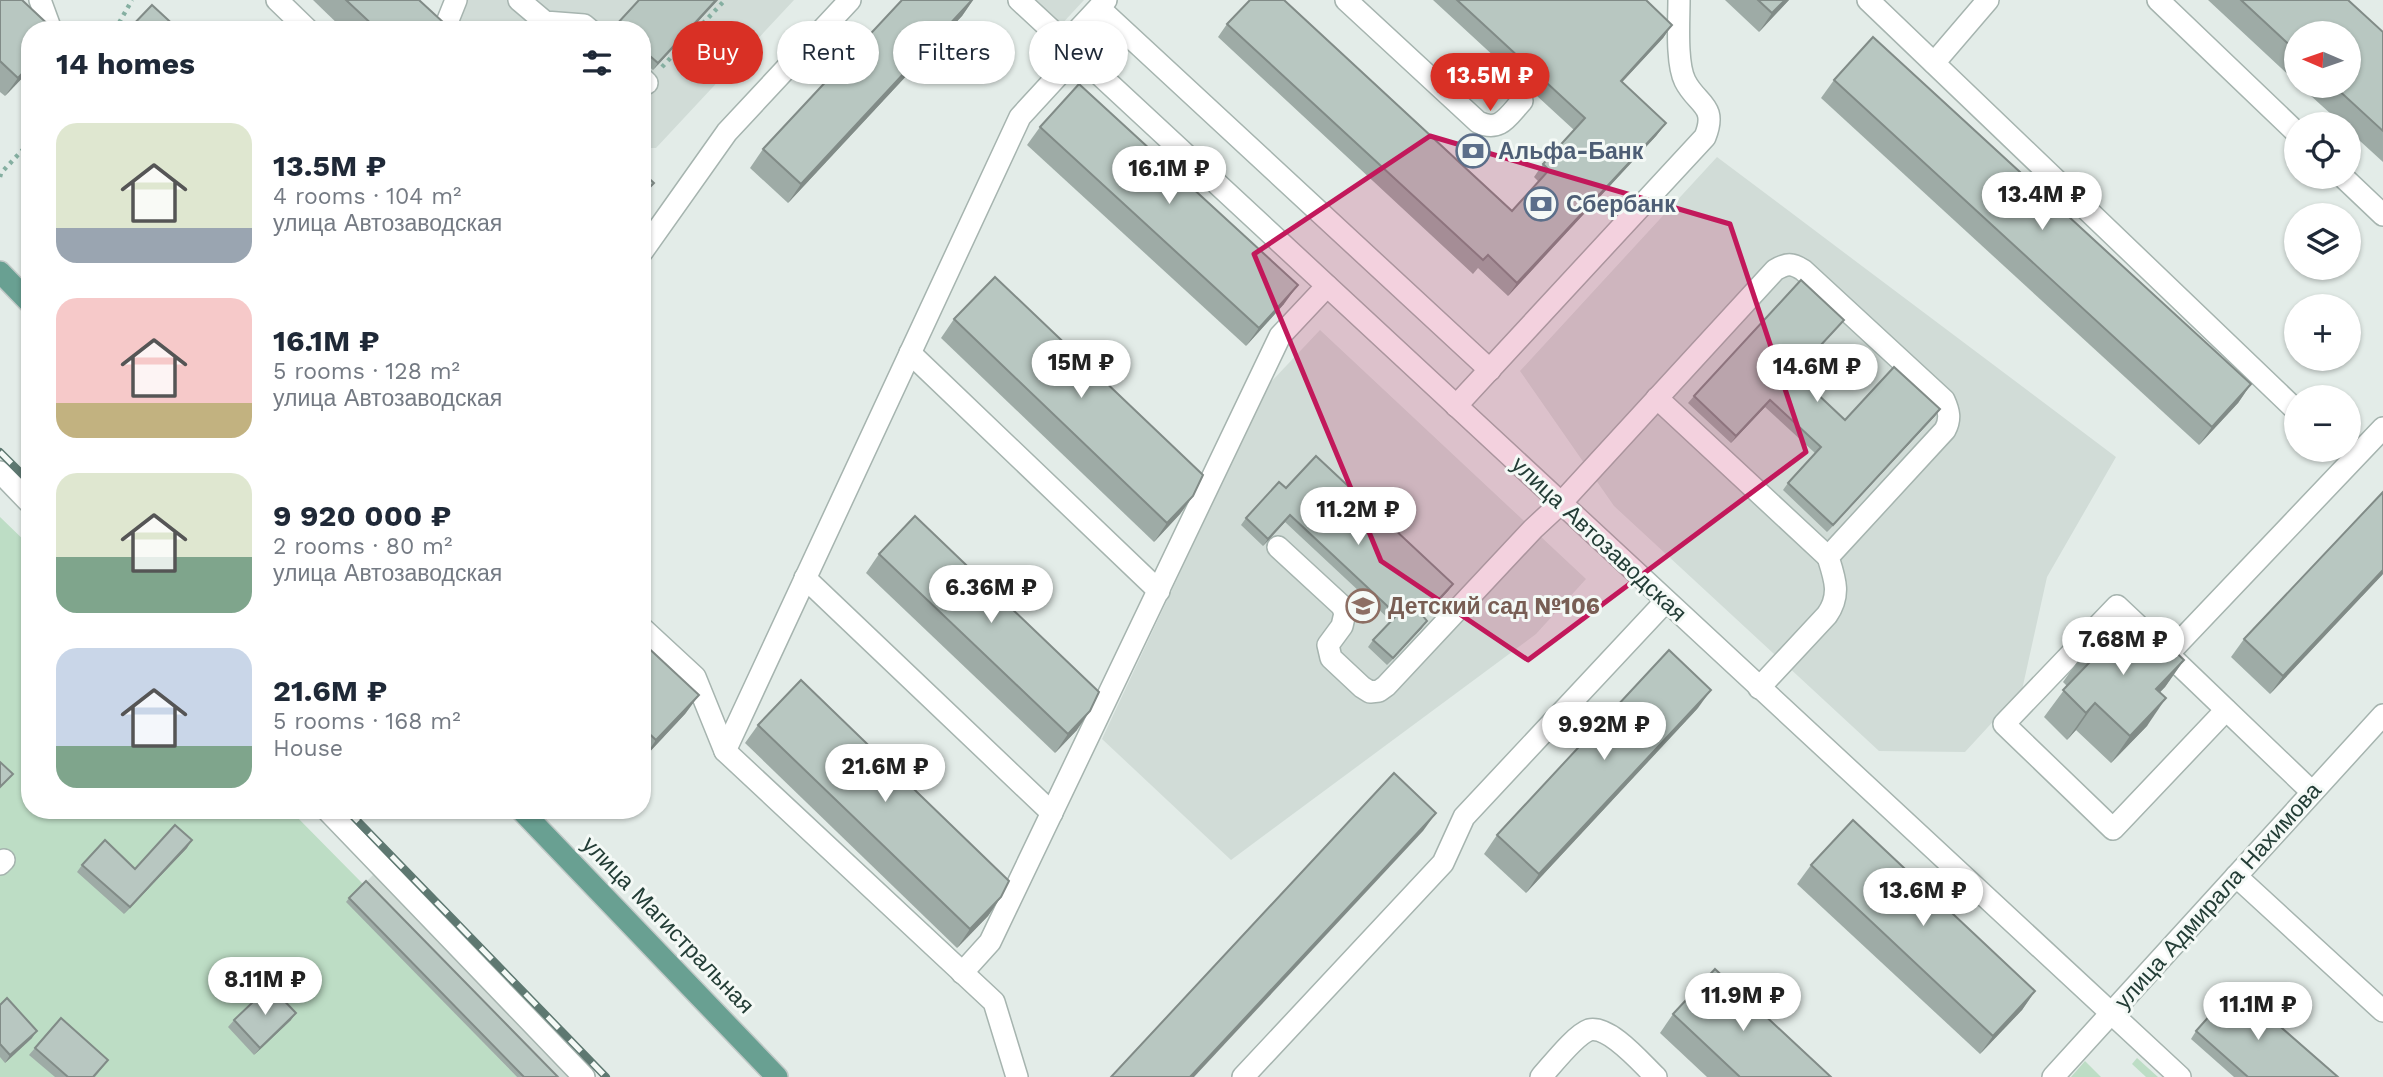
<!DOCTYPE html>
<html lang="en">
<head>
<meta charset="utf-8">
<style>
  :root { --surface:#fff; --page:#f2f2f3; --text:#1f2937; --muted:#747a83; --accent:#d93025 }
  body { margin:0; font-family:"Work Sans",sans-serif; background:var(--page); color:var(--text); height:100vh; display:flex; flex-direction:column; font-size:26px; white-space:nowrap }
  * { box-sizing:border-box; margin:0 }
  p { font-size:23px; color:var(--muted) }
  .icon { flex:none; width:38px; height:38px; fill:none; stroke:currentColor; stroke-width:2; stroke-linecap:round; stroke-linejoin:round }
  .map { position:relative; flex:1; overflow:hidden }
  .sheet { position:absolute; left:21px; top:21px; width:630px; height:798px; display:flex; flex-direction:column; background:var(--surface); border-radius:28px; box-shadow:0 2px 5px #0004 }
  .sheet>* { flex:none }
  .hud { position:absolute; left:672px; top:21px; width:665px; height:63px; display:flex; gap:14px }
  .needle { width:46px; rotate:272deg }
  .buttons { position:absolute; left:2284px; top:21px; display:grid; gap:14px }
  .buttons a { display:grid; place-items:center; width:77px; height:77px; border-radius:50%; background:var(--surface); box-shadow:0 2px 5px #0004; font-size:35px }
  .price { position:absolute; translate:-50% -60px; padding:0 16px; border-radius:24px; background:#fff; color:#222; font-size:23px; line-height:46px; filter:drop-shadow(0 2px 4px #0008) }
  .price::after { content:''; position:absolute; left:50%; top:42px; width:21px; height:16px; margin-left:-10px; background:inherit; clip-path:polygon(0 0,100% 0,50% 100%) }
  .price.active { background:var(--accent); color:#fff }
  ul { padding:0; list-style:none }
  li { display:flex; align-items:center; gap:21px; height:175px; padding:0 35px }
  li span { display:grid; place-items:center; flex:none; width:196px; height:140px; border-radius:21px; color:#555 }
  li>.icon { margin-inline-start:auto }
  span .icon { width:84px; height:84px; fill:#fffc; stroke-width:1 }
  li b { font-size:30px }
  h2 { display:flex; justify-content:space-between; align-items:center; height:84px; padding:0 35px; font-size:30px }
  .chip { padding:0 24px; border-radius:32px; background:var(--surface); box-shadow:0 2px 5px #0004; font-size:24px; line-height:63px }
  .chip.active { background:var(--accent); color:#fff }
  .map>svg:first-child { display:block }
  .built { fill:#d1dcd7 }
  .green { fill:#bdddc5 }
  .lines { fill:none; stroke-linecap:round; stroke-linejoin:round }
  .minor-casing { stroke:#a6b4af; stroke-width:24 }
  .major-casing { stroke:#c1c9c7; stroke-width:24 }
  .path { stroke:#85afa1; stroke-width:4.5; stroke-dasharray:3.5 5; stroke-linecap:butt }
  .minor { stroke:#fff; stroke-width:21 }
  .major { stroke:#69a092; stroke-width:21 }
  .rail-casing { stroke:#5e7871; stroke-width:8 }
  .rail { stroke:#f4f9f6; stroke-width:5; stroke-dasharray:16; stroke-linecap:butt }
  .wall { fill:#9eaba6 }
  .shaded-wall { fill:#818b87 }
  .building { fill:#b8c7c1; stroke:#818b87; stroke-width:2 }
  .marked { fill:#c2185b; fill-opacity:0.2; stroke:#c2185b; stroke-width:5; stroke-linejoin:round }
  .labels { text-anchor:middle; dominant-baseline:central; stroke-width:6; stroke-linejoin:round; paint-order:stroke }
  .service-label { font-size:23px; font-weight:bold; fill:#4e5e75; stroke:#f4f9f6; text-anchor:start }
  .street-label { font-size:23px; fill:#233d36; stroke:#f4f9f6 }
  .education-label { font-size:23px; font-weight:bold; fill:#785e54; stroke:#f4f9f6; text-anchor:start }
</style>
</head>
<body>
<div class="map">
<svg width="2383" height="1077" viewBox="0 0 2383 1077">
  <rect width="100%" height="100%" fill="#e3ece8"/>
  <g class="built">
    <path d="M463,0H794L656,148H642V30H450Z"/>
    <path d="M1031,0H1084L1059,27Z"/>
    <path d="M1717,157L2116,457L2047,577L2022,690L1965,752L1879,751L1614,506L1520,371Z"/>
    <path d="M1320,330L1586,579L1536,634L1231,860L1102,739L1268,385Z"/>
    <path d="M381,867L584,1077H517L346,902Z"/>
  </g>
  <g class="green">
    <path d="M0,517L30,546V810H290L363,884L347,902L517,1077H0Z"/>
    <path d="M2137,1058L2158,1077H2146L2132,1064Z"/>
    <path d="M2085,1061L2101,1077H2071Z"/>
  </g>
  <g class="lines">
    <defs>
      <g id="minor">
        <path d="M40,0L51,30"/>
        <path d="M277,0L308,30"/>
        <path d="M519,0L545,22L584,25L590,30"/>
        <path d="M1019,0L2180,1077"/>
        <path d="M1346,0L1478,122C1500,133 1508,116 1522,101"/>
        <path d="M1868,0L2296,410"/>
        <path d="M2158,0L2296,132"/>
        <path d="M1099,8L1490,370"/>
        <path d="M444,30L456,0"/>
        <path d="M1066,43L1106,0"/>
        <path d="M1934,63L1988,0"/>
        <path d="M642,78L647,83"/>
        <path d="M2343,177L2383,215"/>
        <path d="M642,252L727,132L850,0"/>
        <path d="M910,353L1159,591"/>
        <path d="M1657,398L1828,557"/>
        <path d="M1456,406L1705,137C1718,105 1697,105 1685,81C1676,63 1679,21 1679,0"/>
        <path d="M0,472L30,503"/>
        <path d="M1278,547L1342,606L1345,613L1342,626L1328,645L1331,658L1362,687L1370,692L1379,691L1386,686L1533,529L1561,503L1775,270C1787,263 1792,263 1803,270L1944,400C1949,411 1951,419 1945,430L1828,557C1835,579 1841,595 1827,615L1759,688"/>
        <path d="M805,578L1052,813"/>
        <path d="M642,628L695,677L725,751L994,1002L1017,1077"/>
        <path d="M2168,654L2117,606L2004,724L2113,829L2226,710"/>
        <path d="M725,751L1020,117L1077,55"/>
        <path d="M2312,792L2168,654L2383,428"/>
        <path d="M327,810L584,1077"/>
        <path d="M0,864L4,860"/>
        <path d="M2236,876L2383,1011"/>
        <path d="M962,973L990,942L1280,336L1327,286"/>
        <path d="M1243,1077L1443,863L1464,817L1666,601"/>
        <path d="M1541,1077C1552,1065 1575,1035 1589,1030C1610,1025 1642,1064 1656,1077"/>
        <path d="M2053,1077L2383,715"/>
      </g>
      <g id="major">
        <path d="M0,272L30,303"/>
        <path d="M521,810L777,1077"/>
      </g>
    </defs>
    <use href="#minor" class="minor-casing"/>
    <use href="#major" class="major-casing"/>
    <g class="path">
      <path d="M115,30L132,0"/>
      <path d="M662,67L725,0"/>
      <path d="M0,177L1,173L30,142"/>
    </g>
    <use href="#minor" class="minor"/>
    <use href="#major" class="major"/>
    <defs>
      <g id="rail">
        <path d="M0,452L30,482"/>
        <path d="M347,810L606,1077"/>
      </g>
    </defs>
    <use href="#rail" class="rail-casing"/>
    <use href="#rail" class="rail"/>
  </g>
  <g class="wall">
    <path d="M0,0L30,30V70L5,96L0,92Z"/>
    <path d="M313,0H419L439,30H344Z"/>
    <path d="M639,0H718L653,70L642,61V30H613Z"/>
    <path d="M973,0L962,16L788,203L750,168L763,149Z"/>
    <path d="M1433,0H1646L1672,25L1663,38L1622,82L1666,123L1656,136L1508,296L1478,268L1473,274L1218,37L1227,24L1512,211L1539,182L1534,177L1543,164L1574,130Z"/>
    <path d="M1725,0H1789L1759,32Z"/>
    <path d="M2208,0H2348L2383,32V162L2348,130V124H2342L2300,86H2348L2296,33V82Z"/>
    <path d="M1834,80L2251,384L2238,403L2199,445L1821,98Z"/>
    <path d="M1040,127L1284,304L1246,346L1027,145Z"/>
    <path d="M954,319L1193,496L1180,514L1154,542L941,338Z"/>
    <path d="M1844,320L1838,327L1795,374L1845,420L1940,409L1935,416L1827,532L1783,490L1788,483L1815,453L1765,407L1731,443L1688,403L1694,396Z"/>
    <path d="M1286,488L1453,584L1448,591L1424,617L1422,628L1387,665L1368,647L1373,640L1391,621L1285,522L1263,546L1241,525L1246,518Z"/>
    <path d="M879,554L1077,730L1055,753L866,573Z"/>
    <path d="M2383,574L2270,694L2231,657L2244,639Z"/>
    <path d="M30,581V591L26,587Z"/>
    <path d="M642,642L699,695L685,714L643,759L642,758Z"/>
    <path d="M2148,651L2184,660L2165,687L2160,692L2147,726L2111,763L2076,730L2067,740L2044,717L2067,686L2063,682L2082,655Z"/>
    <path d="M1698,708L1526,893L1484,854L1497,835Z"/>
    <path d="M758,725L1001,897L988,916L957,948L745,743Z"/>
    <path d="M187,848L124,914L77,872L82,865L135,869Z"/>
    <path d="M1811,865L2035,991L2022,1010L1980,1054L1797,884Z"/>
    <path d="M349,898L558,1077H517L346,902Z"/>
    <path d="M0,1005L32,1038L5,1063L0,1057Z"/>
    <path d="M1673,1014L1831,1077H1707L1660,1033Z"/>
    <path d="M234,1020H291L254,1055L228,1027Z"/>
    <path d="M2196,1031L2338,1077H2234L2191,1039Z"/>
    <path d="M35,1048L108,1060L95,1077H55L29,1055Z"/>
  </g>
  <g class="shaded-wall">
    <path d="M716,0H718L653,70L658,63Z"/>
    <path d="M973,0L962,16L788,203L801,184Z"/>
    <path d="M1785,0H1789L1759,32L1772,13Z"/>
    <path d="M1672,25L1663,38L1611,94L1621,81Z"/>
    <path d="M30,65V70L5,96L18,78Z"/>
    <path d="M1666,123L1656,136L1508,296L1517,283Z"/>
    <path d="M654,183L642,199V195Z"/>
    <path d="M1298,285L1284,304L1246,346L1259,328Z"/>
    <path d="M1844,320L1838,327L1789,381L1795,373Z"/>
    <path d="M2251,384L2238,403L2199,445L2212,427Z"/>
    <path d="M1770,400L1765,407L1731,443L1736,436Z"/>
    <path d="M1940,409L1935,416L1827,532L1833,525Z"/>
    <path d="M1193,496L1180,514L1154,542L1167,523Z"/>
    <path d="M1290,515L1285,522L1263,546L1268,539Z"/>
    <path d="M2383,570V574L2270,694L2283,676Z"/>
    <path d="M1453,584L1448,591L1418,624L1423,616Z"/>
    <path d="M1427,621L1422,628L1387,665L1393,658Z"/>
    <path d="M2184,660L2165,687L2137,716L2156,689Z"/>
    <path d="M1711,690L1698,708L1526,893L1539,874Z"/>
    <path d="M699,695L685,714L643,759L656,740Z"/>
    <path d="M2166,698L2147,726L2111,763L2130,736Z"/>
    <path d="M2095,703L2076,730L2067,740L2086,713Z"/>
    <path d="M1090,711L1077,730L1055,753L1068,734Z"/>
    <path d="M1436,813L1423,831L1194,1077H1190Z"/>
    <path d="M192,840L187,848L124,914L130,907Z"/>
    <path d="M1001,897L988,916L957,948L970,929Z"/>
    <path d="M2035,991L2022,1010L1980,1054L1993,1036Z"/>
    <path d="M296,1013L291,1020L254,1055L260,1048Z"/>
    <path d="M37,1031L32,1038L5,1063L10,1055Z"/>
  </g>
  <g class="building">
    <path d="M0,0H22L54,30H30V65L18,78L0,61Z"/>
    <path d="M346,0H419L444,23L437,30H378Z"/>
    <path d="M639,0H716L658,63L642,49V30H621L616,25Z"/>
    <path d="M902,0H972L801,184L763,149Z"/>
    <path d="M1250,0H1284L1512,211L1549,170L1543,164L1585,118L1457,0H1646L1672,25L1621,81L1666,123L1517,283L1488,255L1483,260L1227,24Z"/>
    <path d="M1758,0H1785L1772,13Z"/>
    <path d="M2241,0H2348L2383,32V131L2334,86H2348V33H2296V51Z"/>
    <path d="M152,5L179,30H128Z"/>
    <path d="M1873,37L2251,384L2212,427L1834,80Z"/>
    <path d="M1079,84L1298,285L1259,328L1040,127Z"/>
    <path d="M642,172L654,183L642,195Z"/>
    <path d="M995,277L1203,475L1193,496L1167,523L954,319Z"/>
    <path d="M1801,280L1844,320L1795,373L1845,420L1894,367L1940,409L1833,525L1788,483L1821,447L1770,400L1736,436L1694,396Z"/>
    <path d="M1316,456L1453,584L1423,616L1427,621L1393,658L1373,640L1397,615L1290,515L1268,539L1246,518L1279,482L1286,488Z"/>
    <path d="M2383,492V570L2283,676L2244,639Z"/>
    <path d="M915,516L1099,692L1090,711L1068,734L879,554Z"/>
    <path d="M2116,620L2148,651L2161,638L2184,660L2156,689L2166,698L2130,736L2095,703L2086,713L2063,690L2089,663L2082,655Z"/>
    <path d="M642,642L699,695L656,740L642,727Z"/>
    <path d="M1669,650L1711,690L1539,874L1497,835Z"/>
    <path d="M801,680L1009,881L1001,897L970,929L758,725Z"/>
    <path d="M0,762L13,774L0,787Z"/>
    <path d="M1394,773L1436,813L1190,1077H1111Z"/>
    <path d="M1853,820L2035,991L1993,1036L1811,865Z"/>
    <path d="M175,825L192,840L130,907L82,865L105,840L135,869Z"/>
    <path d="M366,881L558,1077H524L349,898Z"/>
    <path d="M1715,969L1831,1077H1740L1673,1014Z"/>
    <path d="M270,986L296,1013L260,1048L234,1020Z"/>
    <path d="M2235,987L2338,1077H2248L2196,1031Z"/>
    <path d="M7,998L37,1031L10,1055L0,1044V1005Z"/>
    <path d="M61,1018L108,1060L93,1077H68L35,1048Z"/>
  </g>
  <path class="marked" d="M1430,136L1730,224L1806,452L1528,660L1381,561L1254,254Z"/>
  <defs>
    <symbol id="bank-ring" viewBox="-11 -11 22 22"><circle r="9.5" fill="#f4f9f6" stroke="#5c6f8a" stroke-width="1.5"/><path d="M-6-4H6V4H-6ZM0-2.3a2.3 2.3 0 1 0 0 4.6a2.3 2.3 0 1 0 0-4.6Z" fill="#5c6f8a"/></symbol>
    <symbol id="school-ring" viewBox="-11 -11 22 22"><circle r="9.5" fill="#f4f9f6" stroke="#8d6e63" stroke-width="1.5"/><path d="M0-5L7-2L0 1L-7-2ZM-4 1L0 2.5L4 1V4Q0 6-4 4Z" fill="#8d6e63"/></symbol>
  </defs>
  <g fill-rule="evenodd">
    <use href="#bank-ring" x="1454" y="132" width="38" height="38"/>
    <use href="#bank-ring" x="1522" y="185" width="38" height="38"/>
    <use href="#school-ring" x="1344" y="587" width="38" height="38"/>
  </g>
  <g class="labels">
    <g class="service-label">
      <text x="1498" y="151">Альфа-Банк</text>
      <text x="1566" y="204">Сбербанк</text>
    </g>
    <g class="street-label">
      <text transform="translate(1599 539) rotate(43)">улица Автозаводская</text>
      <text transform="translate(2218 896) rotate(-48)">улица Адмирала Нахимова</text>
      <text transform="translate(668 925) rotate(46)">улица Магистральная</text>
    </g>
    <g class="education-label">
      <text x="1388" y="606">Детский сад №106</text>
    </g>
  </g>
</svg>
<div class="buttons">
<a><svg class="needle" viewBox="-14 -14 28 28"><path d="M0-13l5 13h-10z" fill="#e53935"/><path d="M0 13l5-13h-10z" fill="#747a83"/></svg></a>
<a><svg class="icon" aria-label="locate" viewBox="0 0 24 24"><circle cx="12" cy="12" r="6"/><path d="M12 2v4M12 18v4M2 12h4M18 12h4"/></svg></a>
<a><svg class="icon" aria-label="layers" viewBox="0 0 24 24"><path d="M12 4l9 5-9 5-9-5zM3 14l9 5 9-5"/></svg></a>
<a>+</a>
<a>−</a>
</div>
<b class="price active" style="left:1490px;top:113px">13.5M ₽</b>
<b class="price" style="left:1169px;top:206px">16.1M ₽</b>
<b class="price" style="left:2042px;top:232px">13.4M ₽</b>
<b class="price" style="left:1081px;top:400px">15M ₽</b>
<b class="price" style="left:1817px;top:404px">14.6M ₽</b>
<b class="price" style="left:1358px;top:547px">11.2M ₽</b>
<b class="price" style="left:991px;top:625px">6.36M ₽</b>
<b class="price" style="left:2123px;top:677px">7.68M ₽</b>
<b class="price" style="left:1604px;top:762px">9.92M ₽</b>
<b class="price" style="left:885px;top:804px">21.6M ₽</b>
<b class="price" style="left:1923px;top:928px">13.6M ₽</b>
<b class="price" style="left:265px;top:1017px">8.11M ₽</b>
<b class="price" style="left:1743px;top:1033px">11.9M ₽</b>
<b class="price" style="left:2258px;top:1042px">11.1M ₽</b>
<div class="hud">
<a class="chip active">Buy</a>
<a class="chip">Rent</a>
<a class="chip">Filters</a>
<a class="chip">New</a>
</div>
<section class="sheet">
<h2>14 homes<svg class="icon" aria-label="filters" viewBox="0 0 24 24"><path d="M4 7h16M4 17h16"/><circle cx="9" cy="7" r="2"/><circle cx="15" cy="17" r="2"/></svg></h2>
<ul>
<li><span style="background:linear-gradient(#dfe7d0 75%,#9aa5b1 0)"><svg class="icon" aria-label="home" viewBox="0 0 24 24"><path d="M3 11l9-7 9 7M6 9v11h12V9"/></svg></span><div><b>13.5M ₽</b><p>4 rooms · 104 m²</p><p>улица Автозаводская</p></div></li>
<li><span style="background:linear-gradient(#f6c9c9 75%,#c2b280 0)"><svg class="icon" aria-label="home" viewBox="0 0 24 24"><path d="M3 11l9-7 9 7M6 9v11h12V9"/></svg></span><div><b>16.1M ₽</b><p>5 rooms · 128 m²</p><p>улица Автозаводская</p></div></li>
<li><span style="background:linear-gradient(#dfe7d0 60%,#7fa58c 0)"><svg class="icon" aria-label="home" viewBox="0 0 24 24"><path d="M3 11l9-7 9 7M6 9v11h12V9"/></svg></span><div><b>9 920 000 ₽</b><p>2 rooms · 80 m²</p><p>улица Автозаводская</p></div></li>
<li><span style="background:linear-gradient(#c9d6e8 70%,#7fa58c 0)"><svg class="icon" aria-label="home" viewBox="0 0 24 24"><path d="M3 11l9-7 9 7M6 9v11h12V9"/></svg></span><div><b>21.6M ₽</b><p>5 rooms · 168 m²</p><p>House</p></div></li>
</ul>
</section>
</div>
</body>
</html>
